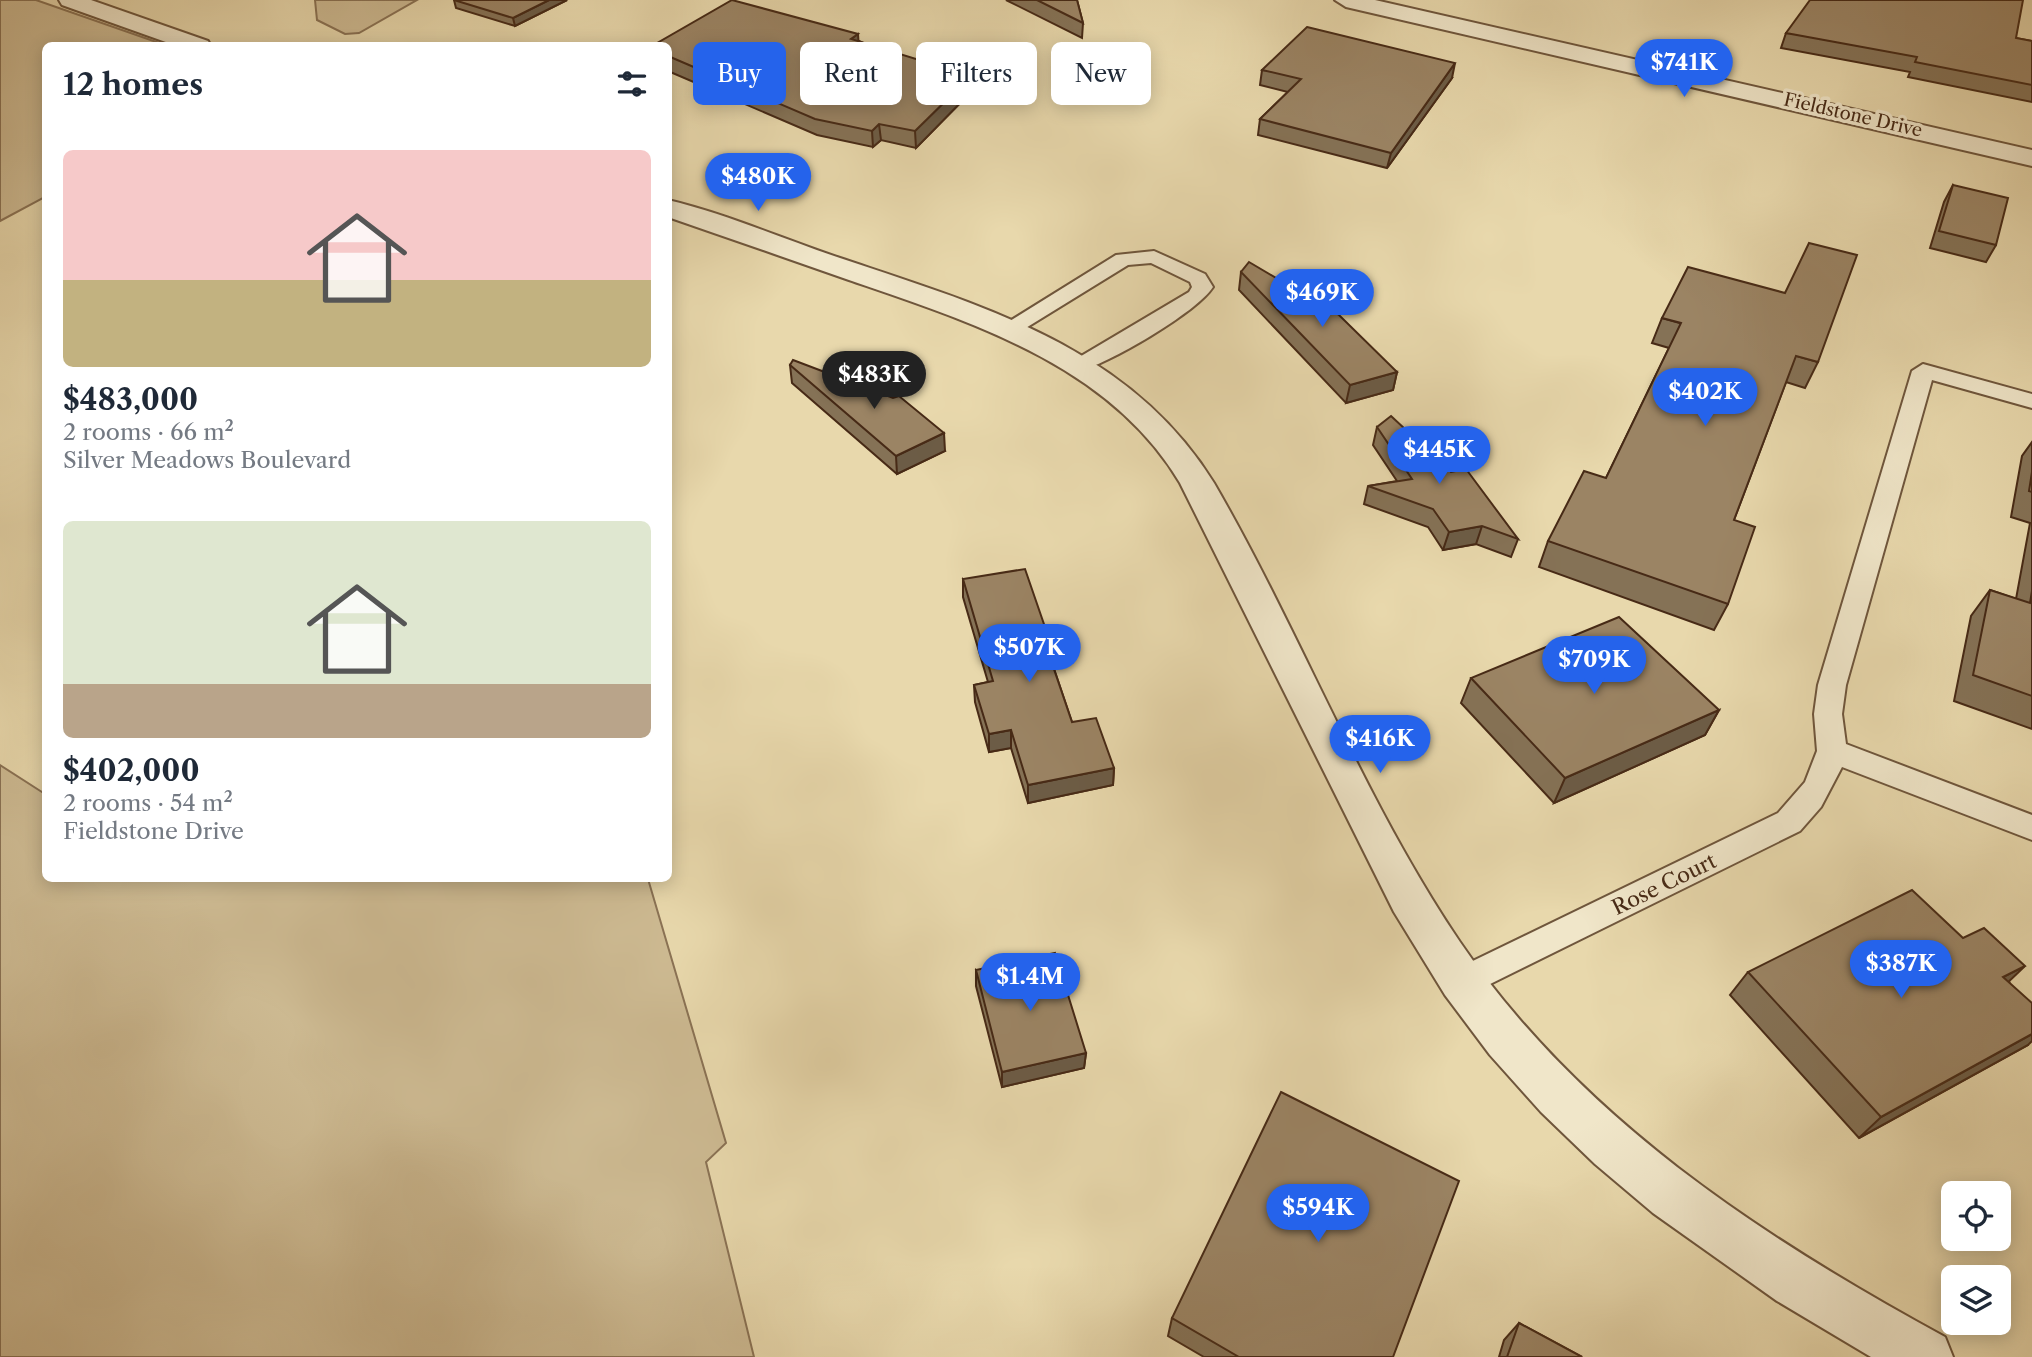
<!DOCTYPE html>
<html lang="en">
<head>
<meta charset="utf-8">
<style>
  :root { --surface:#fff; --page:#f6f6f7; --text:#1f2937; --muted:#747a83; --accent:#2563eb }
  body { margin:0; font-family:"Libre Caslon Text",serif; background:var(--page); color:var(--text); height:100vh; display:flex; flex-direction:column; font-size:26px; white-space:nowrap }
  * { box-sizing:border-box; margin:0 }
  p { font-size:23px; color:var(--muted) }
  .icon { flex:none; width:38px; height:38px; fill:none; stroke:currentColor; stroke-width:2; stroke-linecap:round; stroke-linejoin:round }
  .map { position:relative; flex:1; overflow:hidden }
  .details { position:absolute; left:42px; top:42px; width:630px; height:840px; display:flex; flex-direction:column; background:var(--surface); border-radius:10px; box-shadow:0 4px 18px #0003 }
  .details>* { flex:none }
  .guide { position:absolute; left:693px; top:42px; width:665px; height:63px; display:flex; gap:14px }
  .controls { position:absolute; left:1941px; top:1181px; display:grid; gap:14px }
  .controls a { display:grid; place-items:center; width:70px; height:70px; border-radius:10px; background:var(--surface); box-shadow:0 4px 18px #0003; font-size:35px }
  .price { position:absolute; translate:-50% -60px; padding:0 16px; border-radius:24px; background:var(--accent); color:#fff; font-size:23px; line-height:46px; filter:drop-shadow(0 2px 4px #0008) }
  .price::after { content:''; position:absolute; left:50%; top:42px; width:21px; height:16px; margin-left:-10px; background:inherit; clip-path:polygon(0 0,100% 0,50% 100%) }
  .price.active { background:#222; color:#fff }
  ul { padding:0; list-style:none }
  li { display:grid; align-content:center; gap:14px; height:371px; padding:0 21px }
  li span { display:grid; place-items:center; height:217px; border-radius:10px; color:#555 }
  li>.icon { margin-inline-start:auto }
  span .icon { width:126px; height:126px; fill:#fffc; stroke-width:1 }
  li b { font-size:30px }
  h2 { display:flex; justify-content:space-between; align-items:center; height:84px; padding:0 21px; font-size:30px }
  .chip { padding:0 24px; border-radius:10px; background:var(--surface); box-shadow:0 4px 18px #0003; font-size:24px; line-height:63px }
  .chip.active { background:var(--accent); color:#fff }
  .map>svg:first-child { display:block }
  .green { fill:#cdba92; stroke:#8a7254; stroke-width:2 }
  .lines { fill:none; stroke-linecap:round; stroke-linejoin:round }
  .service-casing { stroke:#6f563c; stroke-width:4 }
  .minor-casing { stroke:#6f563c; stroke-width:4 }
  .tertiary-casing { stroke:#6f563c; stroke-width:4 }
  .service { fill:#f0e6c9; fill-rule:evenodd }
  .minor { fill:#f0e6c9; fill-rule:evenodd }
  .tertiary { fill:#f0e6c9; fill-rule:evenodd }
  .wall { fill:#857256; stroke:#472a16; stroke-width:2 }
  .shaded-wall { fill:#6c5c46; stroke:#472a16; stroke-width:2 }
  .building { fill:#9b8464; stroke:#472a16; stroke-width:2 }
  .labels { text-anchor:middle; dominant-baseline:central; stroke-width:7; stroke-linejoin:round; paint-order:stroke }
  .far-street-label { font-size:18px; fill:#472a16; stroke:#f0e6c9 }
  .street-label { font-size:21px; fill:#472a16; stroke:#f0e6c9 }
</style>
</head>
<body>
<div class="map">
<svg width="2032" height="1357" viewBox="0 0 2032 1357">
  <rect width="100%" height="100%" fill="#e8d8ac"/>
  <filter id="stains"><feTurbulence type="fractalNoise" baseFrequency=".00286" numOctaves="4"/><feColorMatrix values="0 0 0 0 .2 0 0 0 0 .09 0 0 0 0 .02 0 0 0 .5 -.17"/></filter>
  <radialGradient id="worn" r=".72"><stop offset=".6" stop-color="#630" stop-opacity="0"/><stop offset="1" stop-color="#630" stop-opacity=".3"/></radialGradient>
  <g class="green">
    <path d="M0,0H36L165,45L46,46L45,197L0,221Z"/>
    <path d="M315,0H417L359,33L345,34L317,20Z"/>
    <path d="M0,765L45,794L46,878L648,879L726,1143L706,1162L754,1357H0Z"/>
  </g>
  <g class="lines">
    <defs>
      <g id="service">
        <path d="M1154,251L1205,274L1213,287C1196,313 1108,364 1077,372L1066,365L1189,292L1192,287L1190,282L1151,263L1128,265L1016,334L1008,336L997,329L1116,255Z"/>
        <path d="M1923,364L2032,394V408L1932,380L1846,685L1842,714L1846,744L2032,815V840L1842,767L1821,807L1800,831L1474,992L1462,997L1450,992L1445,982L1450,972L1778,813L1805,782L1817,751L1814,714L1818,685L1912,371Z"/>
      </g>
      <path id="minor" d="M1335,0H1375L2032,150V166L1346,7Z"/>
      <g id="tertiary">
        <path d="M59,0H91L208,41L211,46H177L62,5Z"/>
        <path d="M668,200C727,214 783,239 840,258C983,306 1130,347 1214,483C1301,633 1363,799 1460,942C1580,1118 1761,1237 1945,1337L1953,1357H1871L1777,1301L1653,1213L1595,1164L1541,1112L1490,1055L1445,995L1394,912L1180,483C1110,365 971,322 849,280C789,259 729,238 668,217Z"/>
      </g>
    </defs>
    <use href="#service" class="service-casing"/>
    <use href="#minor" class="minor-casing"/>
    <use href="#tertiary" class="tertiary-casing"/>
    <use href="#service" class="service"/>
    <use href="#minor" class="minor"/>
    <use href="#tertiary" class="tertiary"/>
  </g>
  <g class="wall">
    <path d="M454,0H567L515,26L456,8Z"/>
    <path d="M1006,0H1077L1083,23L1082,38Z"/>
    <path d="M1786,33L2016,38L2032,41V102L1908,77L1910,72L1781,48Z"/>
    <path d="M859,41L971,92L916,148L881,140L873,147L817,135L668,71V46Z"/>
    <path d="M1262,70L1452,78L1387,168L1258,135L1260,119L1288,92L1260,85Z"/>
    <path d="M1953,185L1996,245L1986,262L1930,248L1944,202Z"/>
    <path d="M1241,272L1397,372L1393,390L1346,403L1239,290Z"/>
    <path d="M1662,318L1818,362L1805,388L1786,382L1734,520L1728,604L1714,630L1539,567L1548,541L1606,478L1669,348L1652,343Z"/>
    <path d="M790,365L893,398L945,451L897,474L792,383Z"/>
    <path d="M1377,427L1518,539L1511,557L1476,544L1443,550L1428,527L1364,504L1368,486L1397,481L1373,445Z"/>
    <path d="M2032,442V729L1954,701L1971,616L1990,590L2016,599L2030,523L2011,517L2022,456Z"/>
    <path d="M963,579L1046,630V645L1072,722L1114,768L1113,785L1028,803L1011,748L989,752L975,702L974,685L988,682L963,597Z"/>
    <path d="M1471,678L1719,710L1705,735L1554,803L1461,703Z"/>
    <path d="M976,970L1086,1053L1084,1068L1002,1087L976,986Z"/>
    <path d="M1748,972L2009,981L2028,1045L1859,1138L1730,995Z"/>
    <path d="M1172,1318L1393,1357H1204L1168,1336Z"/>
    <path d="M1519,1323L1582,1357H1499L1504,1340Z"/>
  </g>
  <g class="shaded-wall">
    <path d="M549,0H567L515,26L513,18Z"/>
    <path d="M858,34L859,49L851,39Z"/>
    <path d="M1455,63L1452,78L1387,168L1391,153Z"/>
    <path d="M971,76V92L916,148L915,131Z"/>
    <path d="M879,124L881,140L873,147L872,131Z"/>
    <path d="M1397,372L1393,390L1346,403L1350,385Z"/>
    <path d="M944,433L945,451L897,474L896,456Z"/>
    <path d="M1482,526L1476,544L1443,550L1449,532Z"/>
    <path d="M1046,630V648L1041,631Z"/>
    <path d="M1719,710L1705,735L1554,803L1565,778Z"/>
    <path d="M1011,730V748L989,752V734Z"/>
    <path d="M1114,768L1113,785L1028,803V785Z"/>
    <path d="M2025,966L2001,989L2003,977Z"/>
    <path d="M2032,1034V1041L2028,1045L1859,1138L1881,1117Z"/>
    <path d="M1086,1053L1084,1068L1002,1087V1072Z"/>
  </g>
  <g class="building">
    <path d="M454,0H549L513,18Z"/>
    <path d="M732,0L858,34L851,39L971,76L915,131L879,124L872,131L815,119L668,56V46H652Z"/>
    <path d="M1037,0H1077L1083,23Z"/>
    <path d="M1810,0H2023L2016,38L2032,41V85L1915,62L1917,57L1786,33Z"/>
    <path d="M1307,27L1455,63L1391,153L1260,119L1301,79L1262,70Z"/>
    <path d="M1953,185L2008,198L1996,245L1939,231Z"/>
    <path d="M1809,243L1857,255L1818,362L1796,356L1734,520L1755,527L1728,604L1548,541L1584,471L1606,478L1681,323L1662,318L1688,267L1785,293Z"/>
    <path d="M1249,262L1339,315L1397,372L1350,385L1241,272Z"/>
    <path d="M793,360L893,398L899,396L944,433L896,456L790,365Z"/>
    <path d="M1391,416L1451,472L1466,469L1518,539L1482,526L1449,532L1433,509L1368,486L1412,479L1377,427Z"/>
    <path d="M2032,472V492L2029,491Z"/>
    <path d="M1025,569L1046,630L1041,631L1072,722L1096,718L1114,768L1028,785L1011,730L989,734L974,685L993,681L963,579Z"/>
    <path d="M1990,590L2030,603L2032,591V696L1973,675Z"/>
    <path d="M1619,617L1719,710L1565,778L1471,678Z"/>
    <path d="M1912,890L1963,938L1984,928L2025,966L2003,977L2032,1003V1034L1881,1117L1748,972Z"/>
    <path d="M1055,953L1086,1053L1002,1072L976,970Z"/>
    <path d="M1281,1092L1459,1181L1393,1357H1239L1172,1318Z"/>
    <path d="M1519,1323L1582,1357H1507Z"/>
  </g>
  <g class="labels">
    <g class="far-street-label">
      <text transform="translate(1853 115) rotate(13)">Fieldstone Drive</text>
    </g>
    <g class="street-label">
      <text transform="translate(1664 884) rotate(-26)">Rose Court</text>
    </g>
  </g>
  <rect width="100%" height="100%" filter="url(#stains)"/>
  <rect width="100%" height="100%" fill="url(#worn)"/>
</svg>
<div class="controls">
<a><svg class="icon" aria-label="locate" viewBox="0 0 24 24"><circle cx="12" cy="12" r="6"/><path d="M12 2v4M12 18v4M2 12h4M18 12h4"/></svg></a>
<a><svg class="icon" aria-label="layers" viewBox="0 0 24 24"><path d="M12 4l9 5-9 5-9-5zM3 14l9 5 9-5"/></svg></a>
</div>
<b class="price" style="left:1684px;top:99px">$741K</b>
<b class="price" style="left:758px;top:213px">$480K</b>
<b class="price" style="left:1322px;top:329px">$469K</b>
<b class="price active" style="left:874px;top:411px">$483K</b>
<b class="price" style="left:1705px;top:428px">$402K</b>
<b class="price" style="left:1439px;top:486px">$445K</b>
<b class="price" style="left:1029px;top:684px">$507K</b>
<b class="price" style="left:1594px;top:696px">$709K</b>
<b class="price" style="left:1380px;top:775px">$416K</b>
<b class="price" style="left:1901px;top:1000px">$387K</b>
<b class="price" style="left:1030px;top:1013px">$1.4M</b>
<b class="price" style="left:1318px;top:1244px">$594K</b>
<div class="guide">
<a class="chip active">Buy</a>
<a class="chip">Rent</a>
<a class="chip">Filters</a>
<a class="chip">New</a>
</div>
<section class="details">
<h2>12 homes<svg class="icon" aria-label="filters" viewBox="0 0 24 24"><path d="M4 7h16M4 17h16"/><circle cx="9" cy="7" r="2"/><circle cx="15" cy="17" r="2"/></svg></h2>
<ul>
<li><span style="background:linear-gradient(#f6c9c9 60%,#c2b280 0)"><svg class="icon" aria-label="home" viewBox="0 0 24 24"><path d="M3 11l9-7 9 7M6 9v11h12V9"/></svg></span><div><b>$483,000</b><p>2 rooms · 66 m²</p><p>Silver Meadows Boulevard</p></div></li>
<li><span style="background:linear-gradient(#dfe7d0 75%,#b9a48a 0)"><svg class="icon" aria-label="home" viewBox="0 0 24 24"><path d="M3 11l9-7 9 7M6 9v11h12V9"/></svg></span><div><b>$402,000</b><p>2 rooms · 54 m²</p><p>Fieldstone Drive</p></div></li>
</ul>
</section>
</div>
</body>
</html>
